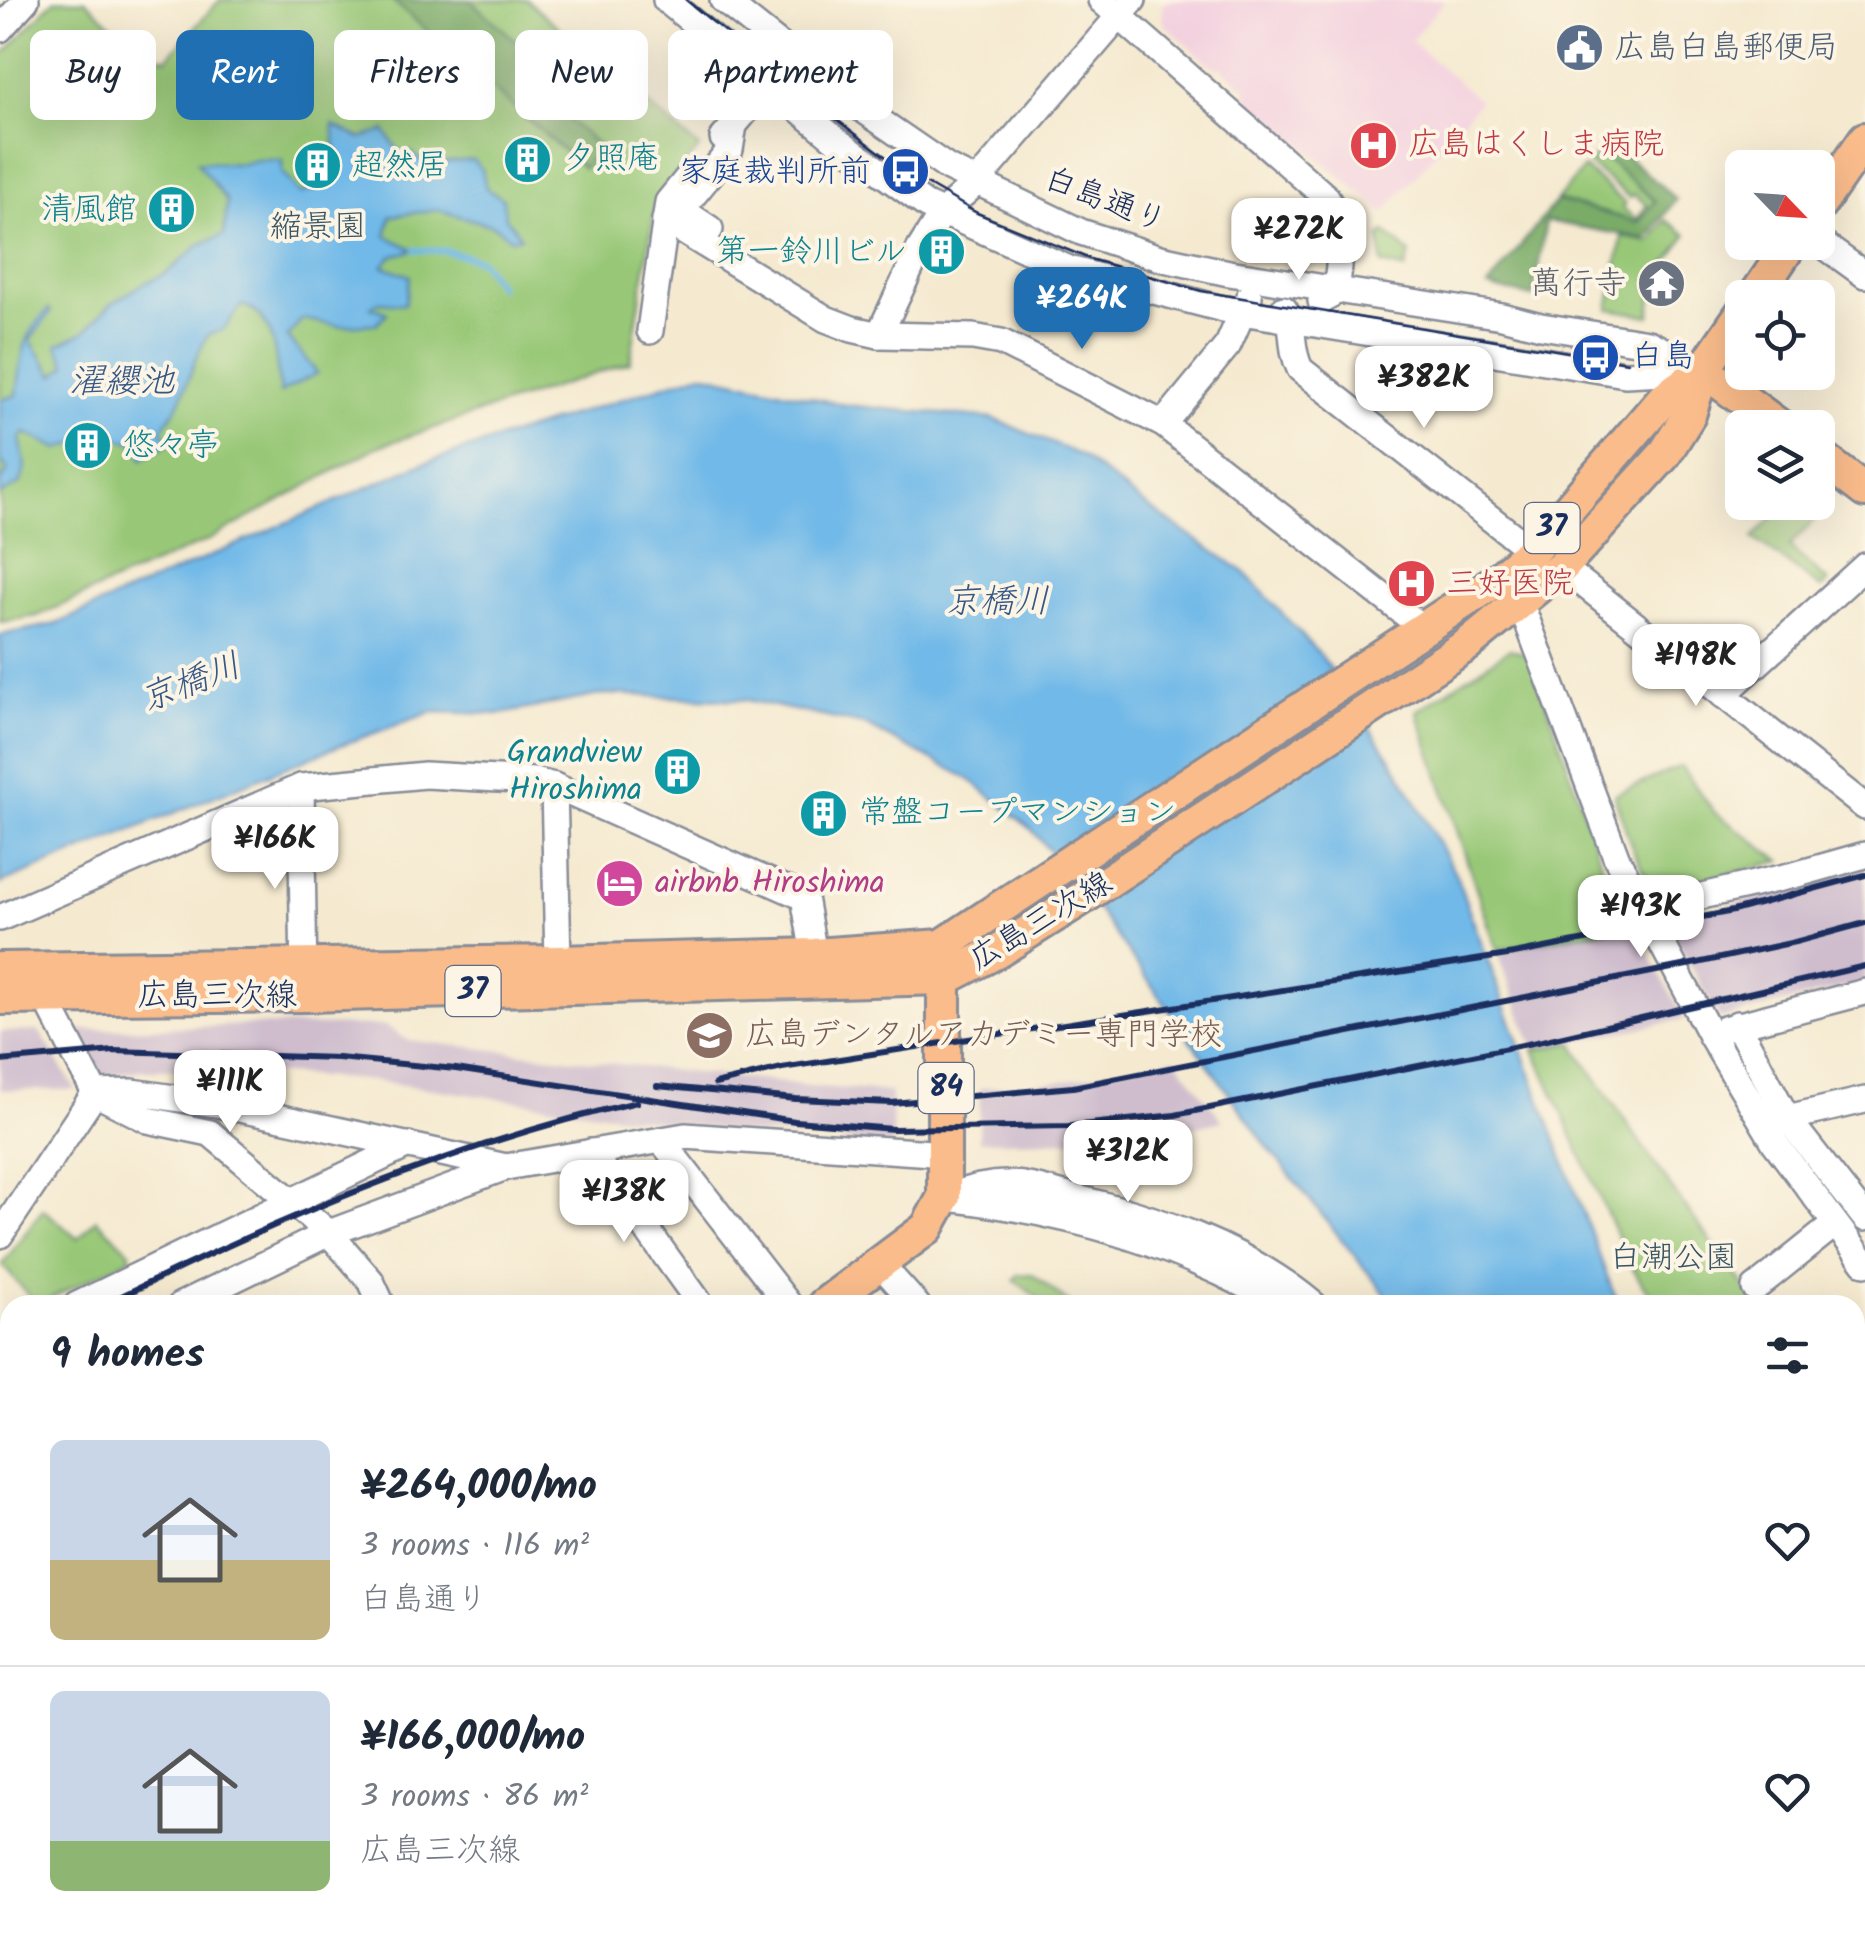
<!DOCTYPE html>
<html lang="en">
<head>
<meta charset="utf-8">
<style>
  :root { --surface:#fff; --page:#f2f2f3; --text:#1f2937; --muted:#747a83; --line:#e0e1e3; --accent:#1f6fb2 }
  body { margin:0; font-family:Kalam,"Klee One",sans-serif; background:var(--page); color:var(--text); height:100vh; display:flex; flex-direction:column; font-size:38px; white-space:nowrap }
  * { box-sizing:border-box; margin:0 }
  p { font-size:32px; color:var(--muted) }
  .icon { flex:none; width:55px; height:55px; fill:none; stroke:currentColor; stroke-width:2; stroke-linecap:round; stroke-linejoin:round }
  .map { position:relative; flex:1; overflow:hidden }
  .sheet { position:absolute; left:0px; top:1295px; width:1865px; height:640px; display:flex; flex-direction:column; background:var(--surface); border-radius:30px 30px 0 0; box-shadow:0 10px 40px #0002 }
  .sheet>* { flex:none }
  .banner { position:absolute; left:30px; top:30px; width:1000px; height:90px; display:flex; gap:20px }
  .needle { width:65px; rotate:115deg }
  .controls { position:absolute; left:1725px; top:150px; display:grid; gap:20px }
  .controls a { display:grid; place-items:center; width:110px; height:110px; border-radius:15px; background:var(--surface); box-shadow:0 10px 40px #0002; font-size:50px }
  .price { position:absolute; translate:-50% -85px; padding:0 22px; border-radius:20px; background:#fff; color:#222; font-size:32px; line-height:65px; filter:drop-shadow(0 2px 5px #0008) }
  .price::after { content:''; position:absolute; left:50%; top:60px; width:30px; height:22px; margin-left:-15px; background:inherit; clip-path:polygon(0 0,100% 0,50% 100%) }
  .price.on { background:var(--accent); color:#fff }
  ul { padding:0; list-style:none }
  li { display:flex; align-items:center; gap:30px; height:250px; padding:0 50px }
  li+li { border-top:2px solid var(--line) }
  li span { display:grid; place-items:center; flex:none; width:280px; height:200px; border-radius:15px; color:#555 }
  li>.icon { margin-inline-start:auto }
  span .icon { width:120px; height:120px; fill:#fffc; stroke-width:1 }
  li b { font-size:42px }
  h2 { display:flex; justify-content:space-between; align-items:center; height:120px; padding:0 50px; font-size:42px }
  .chip { padding:0 35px; border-radius:15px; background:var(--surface); box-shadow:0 10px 40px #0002; font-size:35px; line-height:90px }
  .chip.on { background:var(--accent); color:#fff }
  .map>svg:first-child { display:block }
  .built { fill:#f3cfdf }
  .industrial { fill:#cfbdce }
  .green { fill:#98c877; stroke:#5a7c6a; stroke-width:2.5 }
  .forest { fill:#7aac68; stroke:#4a6e63; stroke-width:2.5 }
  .water { fill:#71b9e8; stroke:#4674a3; stroke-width:2.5 }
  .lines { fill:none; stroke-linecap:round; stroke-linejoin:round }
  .stream { stroke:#71b9e8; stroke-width:6 }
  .minor-casing { stroke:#888c97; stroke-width:30 }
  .major-casing { stroke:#888c97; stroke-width:38 }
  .minor { stroke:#fff; stroke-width:25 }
  .major { stroke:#fabc8b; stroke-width:32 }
  .tram { stroke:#1b2f5e; stroke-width:2.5 }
  .rail { stroke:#1b2f5e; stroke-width:6 }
  .labels { text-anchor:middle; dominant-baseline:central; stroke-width:8; stroke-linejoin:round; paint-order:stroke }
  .shield { fill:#fcf5e5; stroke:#5e6a86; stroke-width:2.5 }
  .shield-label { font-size:30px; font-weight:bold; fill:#1b2f5e }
  .service-label { font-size:32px; fill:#4e5e75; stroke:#fcf5e5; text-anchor:start }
  .health-label { font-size:32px; fill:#be3a42; stroke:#fcf5e5; text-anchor:start }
  .culture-label { font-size:32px; fill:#0d838f; stroke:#fcf5e5; text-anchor:start }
  .transit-label { font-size:32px; fill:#164399; stroke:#fcf5e5; text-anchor:end }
  .street-label { font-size:32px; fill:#1b2f5e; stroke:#fcf5e5 }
  .park-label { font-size:32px; fill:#3a5564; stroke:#fcf5e5 }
  .worship-label { font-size:32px; fill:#5b616d; stroke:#fcf5e5; text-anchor:end }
  .hotel-label { font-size:32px; fill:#b23c85; stroke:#fcf5e5; text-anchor:start }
  .education-label { font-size:32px; fill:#785e54; stroke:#fcf5e5; text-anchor:start }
  .water-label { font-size:35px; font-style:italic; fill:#355887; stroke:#fcf5e5 }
</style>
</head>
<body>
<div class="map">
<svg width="1865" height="1935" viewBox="0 0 1865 1935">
  <rect width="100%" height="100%" fill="#fcf5e5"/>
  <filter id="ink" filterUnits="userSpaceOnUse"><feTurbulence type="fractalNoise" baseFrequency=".01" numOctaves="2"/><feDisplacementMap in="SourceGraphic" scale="20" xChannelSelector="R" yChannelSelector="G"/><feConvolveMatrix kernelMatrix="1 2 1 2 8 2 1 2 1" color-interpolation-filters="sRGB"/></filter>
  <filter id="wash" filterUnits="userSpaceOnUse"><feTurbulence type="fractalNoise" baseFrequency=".0048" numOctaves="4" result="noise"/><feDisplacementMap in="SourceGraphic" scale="40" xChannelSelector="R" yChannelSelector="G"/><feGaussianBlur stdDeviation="2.25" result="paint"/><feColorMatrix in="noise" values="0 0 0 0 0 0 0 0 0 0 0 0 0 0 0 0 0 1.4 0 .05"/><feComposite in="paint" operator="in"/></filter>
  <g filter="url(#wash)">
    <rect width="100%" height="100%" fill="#f5ead0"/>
    <g class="built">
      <path d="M1167,0H1445L1411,41L1480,101L1384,213L1246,97L1247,89L1220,67H1213L1163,23L1162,6Z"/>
      <path d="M10,1731V1925H249L257,1935H0V1735Z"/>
    </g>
    <g class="industrial">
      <path d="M1865,869V982L1720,1019L1667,922Z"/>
      <path d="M1632,924L1685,1019L1534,1050L1497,950Z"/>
      <path d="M254,1025L386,1026L407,1040L820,1087L891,1092L893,1145L746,1133L374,1081L234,1070H142L100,1076L76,1030Z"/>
      <path d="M39,1031L76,1090H0V1032Z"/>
      <path d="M1175,1058L1223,1121L1170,1132L1090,1140L979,1141L980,1088L1068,1080Z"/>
    </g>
    <g class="green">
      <path d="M54,0H85L139,50L167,58L220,0H527L699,148L656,202L630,362L377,447L211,539L37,616L0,622V58Z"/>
      <path d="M1599,152L1655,201L1638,223L1557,200L1584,168L1625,203L1622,208L1637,219L1647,205L1634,194L1630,198L1589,164Z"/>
      <path d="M1666,220L1687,235L1654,280L1650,316L1609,309L1622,237L1650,242Z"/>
      <path d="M1385,232L1410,253L1405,270L1382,264L1380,237Z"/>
      <path d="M1786,503H1811L1822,511L1789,547L1828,581L1821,588L1753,538Z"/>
      <path d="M1510,649L1530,655L1602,865L1632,924L1497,950L1417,711Z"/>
      <path d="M1681,766L1714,812L1781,861L1655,893L1632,848L1614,795Z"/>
      <path d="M1572,1043L1674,1192L1759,1305H1656L1629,1263L1534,1050Z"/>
      <path d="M43,1209L78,1239L96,1219L130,1251V1259L37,1305L2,1265Z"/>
      <path d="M1032,1274L1072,1305H1047L1014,1280L1018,1275Z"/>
      <path d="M1855,1422L1865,1434V1618L1855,1606Z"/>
      <path d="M1025,1925H1279L1281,1935H1027Z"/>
    </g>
    <g class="forest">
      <path d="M392,0H470L546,67V100L601,148L583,168Z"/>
      <path d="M1608,140L1676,199L1647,239L1546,221L1533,297L1488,287L1557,200L1638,222L1655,201L1599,152Z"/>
      <path d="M858,1925H1018L1021,1935H840Z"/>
    </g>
    <g class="water">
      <path d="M333,125L360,138L385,131L399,152L412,153L425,164L473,160L482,169L486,188L503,199L505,216L521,237L510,238L494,226L438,210L391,216L386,236L415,250L392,256L383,266L410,276L405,304L379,302L371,307L387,313L376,324L340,326L302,319L288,337L317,373L280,393C275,360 278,317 242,305L223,330L208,335C194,357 189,382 178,405C173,416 164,421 162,433L174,439L143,459L136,443L101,435L59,449L25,433L20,438L25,467L21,483L0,495V482L8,470L0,461V400L17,395C22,356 21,338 49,309L51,312L30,340L54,375L67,365L57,345L84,332L111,304L143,284L167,273L201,244L224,235L227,201L197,162L242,164L257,160H282V172L300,194L330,184L339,170Z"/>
      <path d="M702,373L845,405L994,419L1080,455L1148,507L1244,572L1322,657L1397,768L1455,873L1618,1305H1394L1266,1145L1092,902L1031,829L968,778L864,725L747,700L605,694L501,714L432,712L333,748L0,884V635L56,624L418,465Z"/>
      <path d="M1855,1680L1865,1684V1935H1751L1732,1925H1855Z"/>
    </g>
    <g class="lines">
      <path class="stream" d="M415,250L446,251L480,260L499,286"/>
    </g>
  </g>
  <g filter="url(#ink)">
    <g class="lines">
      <defs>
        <g id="minor">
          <path d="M666,0L835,139L926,205L1069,269L1223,309L1625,374L1703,370"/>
          <path d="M723,0L849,100L948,168L1081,232L1160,258L1229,273L1502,316L1541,326L1648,343L1698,368"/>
          <path d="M1101,0L1327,198C1344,229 1341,257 1336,291L1321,301"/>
          <path d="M0,29L26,0"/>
          <path d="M723,138L769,84"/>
          <path d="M665,220L826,319L852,329L879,335L973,337L1001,342L1163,424L1423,628"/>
          <path d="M710,229L686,213V204L730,150L734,125"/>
          <path d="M1818,241L1865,275"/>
          <path d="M1284,309C1297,327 1288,344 1300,369L1532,551"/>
          <path d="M650,331L668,202L690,175"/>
          <path d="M879,335L919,250L942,213L976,183L1133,0"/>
          <path d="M1163,424L1228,345L1249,297"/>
          <path d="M1562,567L1865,807"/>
          <path d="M1520,602L1617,859L1710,1034L1775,1143L1865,1263"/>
          <path d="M1723,695L1865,566"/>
          <path d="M554,786L558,962"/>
          <path d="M301,787L304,982"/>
          <path d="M1645,909L1794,875L1865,855"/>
          <path d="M0,918L301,787L425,775L534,781L554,786L804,897L814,955"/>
          <path d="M39,985L95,1093L148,1120L210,1133L329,1233L371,1281L382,1305"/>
          <path d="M1737,1024L1787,1118L1865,1218"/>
          <path d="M1724,1029L1865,992"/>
          <path d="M1787,1118L1865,1100"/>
          <path d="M661,1140L789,1305"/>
          <path d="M591,1152L701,1305"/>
          <path d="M944,1197C967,1190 988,1183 1012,1184C1029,1184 1047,1191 1064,1195C1153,1216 1244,1246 1314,1305"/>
          <path d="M956,1199C1076,1214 1177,1244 1281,1305"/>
          <path d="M0,1235L95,1093L132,1092L217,1104L506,1167"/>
          <path d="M880,1264L917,1305"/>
          <path d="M1755,1288L1835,1224"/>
          <path d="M77,1305L408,1145"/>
          <path d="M181,1305L329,1233L506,1167L685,1136L946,1154"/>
          <path d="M0,1343L10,1338"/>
          <path d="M0,1393L10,1388"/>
          <path d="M275,1925L285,1935"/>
          <path d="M1436,1925L1438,1932"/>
          <path d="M1571,1925L1579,1935"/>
          <path d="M1599,1925L1607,1935"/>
          <path d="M384,1935L393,1925"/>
          <path d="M570,1935L577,1925"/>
          <path d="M1521,1935L1524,1925"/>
        </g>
        <g id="major">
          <path d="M1818,207L1865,139"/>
          <path d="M1754,298L1792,242"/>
          <path d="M1703,370L1782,428"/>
          <path d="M1818,455L1865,491"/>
          <path d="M0,969L558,962L814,955L942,946L1500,578L1532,551L1664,398L1703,370"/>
          <path d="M0,998L306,995L946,978L998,951L1081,899L1467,645L1562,567L1664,455L1689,415L1703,370L1742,313"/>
          <path d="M824,1305L927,1228L944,1197V960"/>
          <path d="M0,1666L10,1663"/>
          <path d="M0,1700L10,1697"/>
        </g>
      </defs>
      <use href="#minor" class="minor-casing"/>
      <use href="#major" class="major-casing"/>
      <use href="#minor" class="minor"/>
      <use href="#major" class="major"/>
      <path class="tram" d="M686,0L775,73L906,172L977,213L1090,259L1201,291L1627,362"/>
      <g class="rail">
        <path d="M0,1061L114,1051L338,1058L456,1069L795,1121L893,1129L1071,1126L1175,1115L1542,1041L1865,966"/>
        <path d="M715,1084L782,1068L1514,954L1733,911L1865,875"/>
        <path d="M657,1086L796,1099L892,1103L1073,1087L1697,963L1795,942L1865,923"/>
        <path d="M103,1305C274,1221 450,1145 637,1102"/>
        <path d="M0,1356L10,1351"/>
      </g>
    </g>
  </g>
  <defs>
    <symbol id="civic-disc" viewBox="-11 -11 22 22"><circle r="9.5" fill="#5c6f8a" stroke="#fcf5e5"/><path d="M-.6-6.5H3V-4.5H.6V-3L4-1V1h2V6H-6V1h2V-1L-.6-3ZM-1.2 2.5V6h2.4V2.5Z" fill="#fff"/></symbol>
    <symbol id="hospital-disc" viewBox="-11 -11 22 22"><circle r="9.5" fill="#e0444e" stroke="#fcf5e5"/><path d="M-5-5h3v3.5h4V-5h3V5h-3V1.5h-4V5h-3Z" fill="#fff"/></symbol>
    <symbol id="building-disc" viewBox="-11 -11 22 22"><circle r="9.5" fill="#0f9aa8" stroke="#fcf5e5"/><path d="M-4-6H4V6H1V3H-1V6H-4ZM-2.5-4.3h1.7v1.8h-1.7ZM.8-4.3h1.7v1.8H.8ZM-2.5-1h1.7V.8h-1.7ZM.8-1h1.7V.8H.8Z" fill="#fff"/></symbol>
    <symbol id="bus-disc" viewBox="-11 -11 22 22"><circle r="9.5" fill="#1a4fb4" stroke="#fcf5e5"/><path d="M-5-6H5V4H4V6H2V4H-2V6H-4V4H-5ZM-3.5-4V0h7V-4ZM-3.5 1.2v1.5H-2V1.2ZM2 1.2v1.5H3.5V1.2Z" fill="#fff"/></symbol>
    <symbol id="temple-disc" viewBox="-11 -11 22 22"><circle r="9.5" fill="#6b7280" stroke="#fcf5e5"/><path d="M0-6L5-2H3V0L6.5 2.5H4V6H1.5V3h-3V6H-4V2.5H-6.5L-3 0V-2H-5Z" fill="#fff"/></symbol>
    <symbol id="hotel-disc" viewBox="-11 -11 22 22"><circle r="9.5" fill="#d1479c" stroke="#fcf5e5"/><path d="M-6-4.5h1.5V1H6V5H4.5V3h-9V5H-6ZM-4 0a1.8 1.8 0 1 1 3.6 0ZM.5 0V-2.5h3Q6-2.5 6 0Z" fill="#fff"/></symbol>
    <symbol id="school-disc" viewBox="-11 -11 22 22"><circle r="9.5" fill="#8d6e63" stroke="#fcf5e5"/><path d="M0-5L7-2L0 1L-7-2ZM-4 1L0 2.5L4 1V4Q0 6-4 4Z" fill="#fff"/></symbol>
  </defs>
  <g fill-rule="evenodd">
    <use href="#civic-disc" x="1552" y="20" width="55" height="55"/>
    <use href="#hospital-disc" x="1346" y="118" width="55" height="55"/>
    <use href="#building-disc" x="500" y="132" width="55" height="55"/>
    <use href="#building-disc" x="290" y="138" width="55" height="55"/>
    <use href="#bus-disc" x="878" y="144" width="55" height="55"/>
    <use href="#building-disc" x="144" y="182" width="55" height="55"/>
    <use href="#building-disc" x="914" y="224" width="55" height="55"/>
    <use href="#temple-disc" x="1634" y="256" width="55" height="55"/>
    <use href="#bus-disc" x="1568" y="330" width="55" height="55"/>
    <use href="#building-disc" x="60" y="418" width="55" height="55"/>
    <use href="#hospital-disc" x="1384" y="556" width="55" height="55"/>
    <use href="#building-disc" x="650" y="744" width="55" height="55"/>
    <use href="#building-disc" x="796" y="786" width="55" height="55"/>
    <use href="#hotel-disc" x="592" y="856" width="55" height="55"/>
    <use href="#school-disc" x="682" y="1008" width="55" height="55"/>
  </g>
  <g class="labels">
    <g class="shield">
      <rect x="1524.5" y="503" width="55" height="50" rx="8"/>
      <rect x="445.5" y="966" width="55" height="50" rx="8"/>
      <rect x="918.5" y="1063" width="55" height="50" rx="8"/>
    </g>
    <g class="shield-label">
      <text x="1552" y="528">37</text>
      <text x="473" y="991">37</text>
      <text x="946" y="1088">84</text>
    </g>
    <g class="service-label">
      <text x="1614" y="48">広島白島郵便局</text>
    </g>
    <g class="health-label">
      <text x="1408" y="145">広島はくしま病院</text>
      <text x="1446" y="584">三好医院</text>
    </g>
    <g class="culture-label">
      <text x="563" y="159">夕照庵</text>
      <text x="352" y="166">超然居</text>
      <text x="137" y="210" text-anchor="end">清風館</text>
      <text x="907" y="252" text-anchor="end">第一鈴川ビル</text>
      <text x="123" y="446">悠々亭</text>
      <text x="642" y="753" text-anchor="end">Grandview<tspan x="642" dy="37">Hiroshima</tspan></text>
      <text x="859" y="813">常盤コープマンション</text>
    </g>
    <g class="transit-label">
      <text x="871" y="172">家庭裁判所前</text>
      <text x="1631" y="357" text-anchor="start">白島</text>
    </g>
    <g class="street-label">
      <text transform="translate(1105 201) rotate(21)">白島通り</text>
      <text transform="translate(1041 922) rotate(-31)">広島三次線</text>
      <text x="217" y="996">広島三次線</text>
    </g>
    <g class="park-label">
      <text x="318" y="227">縮景園</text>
      <text x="1673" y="1258">白潮公園</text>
    </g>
    <g class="worship-label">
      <text x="1626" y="284">萬行寺</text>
    </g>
    <g class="hotel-label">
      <text x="655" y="883">airbnb Hiroshima</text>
    </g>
    <g class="education-label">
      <text x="745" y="1035">広島デンタルアカデミー専門学校</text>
    </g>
    <g class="water-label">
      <text x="122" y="383">濯纓池</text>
      <text x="997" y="603">京橋川</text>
      <text transform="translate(191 684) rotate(-21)">京橋川</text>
    </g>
  </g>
</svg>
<div class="controls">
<a><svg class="needle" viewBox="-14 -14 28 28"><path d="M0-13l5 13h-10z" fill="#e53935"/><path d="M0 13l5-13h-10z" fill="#747a83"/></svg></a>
<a><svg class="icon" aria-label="locate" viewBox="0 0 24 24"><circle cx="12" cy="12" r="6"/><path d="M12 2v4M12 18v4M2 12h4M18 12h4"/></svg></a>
<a><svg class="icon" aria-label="layers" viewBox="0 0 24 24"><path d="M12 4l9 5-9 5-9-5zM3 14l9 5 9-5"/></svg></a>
</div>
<b class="price" style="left:1299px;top:283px">¥272K</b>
<b class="price on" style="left:1082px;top:352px">¥264K</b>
<b class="price" style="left:1424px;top:431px">¥382K</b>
<b class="price" style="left:1696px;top:709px">¥198K</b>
<b class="price" style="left:275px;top:892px">¥166K</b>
<b class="price" style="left:1641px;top:960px">¥193K</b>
<b class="price" style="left:230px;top:1135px">¥111K</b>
<b class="price" style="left:1128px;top:1205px">¥312K</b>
<b class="price" style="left:624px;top:1245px">¥138K</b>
<div class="banner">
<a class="chip">Buy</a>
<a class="chip on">Rent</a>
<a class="chip">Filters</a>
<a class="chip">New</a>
<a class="chip">Apartment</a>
</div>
<section class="sheet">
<h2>9 homes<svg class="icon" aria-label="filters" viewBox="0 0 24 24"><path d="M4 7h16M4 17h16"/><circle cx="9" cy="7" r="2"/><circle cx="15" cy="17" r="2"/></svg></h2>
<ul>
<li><span style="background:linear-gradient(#c9d6e8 60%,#c2b280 0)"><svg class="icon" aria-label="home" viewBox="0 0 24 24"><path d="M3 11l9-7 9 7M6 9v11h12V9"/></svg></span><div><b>¥264,000/mo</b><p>3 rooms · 116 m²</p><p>白島通り</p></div><svg class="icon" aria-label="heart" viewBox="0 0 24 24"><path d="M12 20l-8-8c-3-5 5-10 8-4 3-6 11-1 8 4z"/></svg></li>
<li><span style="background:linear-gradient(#c9d6e8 75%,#8fb573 0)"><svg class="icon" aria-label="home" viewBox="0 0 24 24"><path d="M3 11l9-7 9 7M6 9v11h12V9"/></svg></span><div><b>¥166,000/mo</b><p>3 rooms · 86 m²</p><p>広島三次線</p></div><svg class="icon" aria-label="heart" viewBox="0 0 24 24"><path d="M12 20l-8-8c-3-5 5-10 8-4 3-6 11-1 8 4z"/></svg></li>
</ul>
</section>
</div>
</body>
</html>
